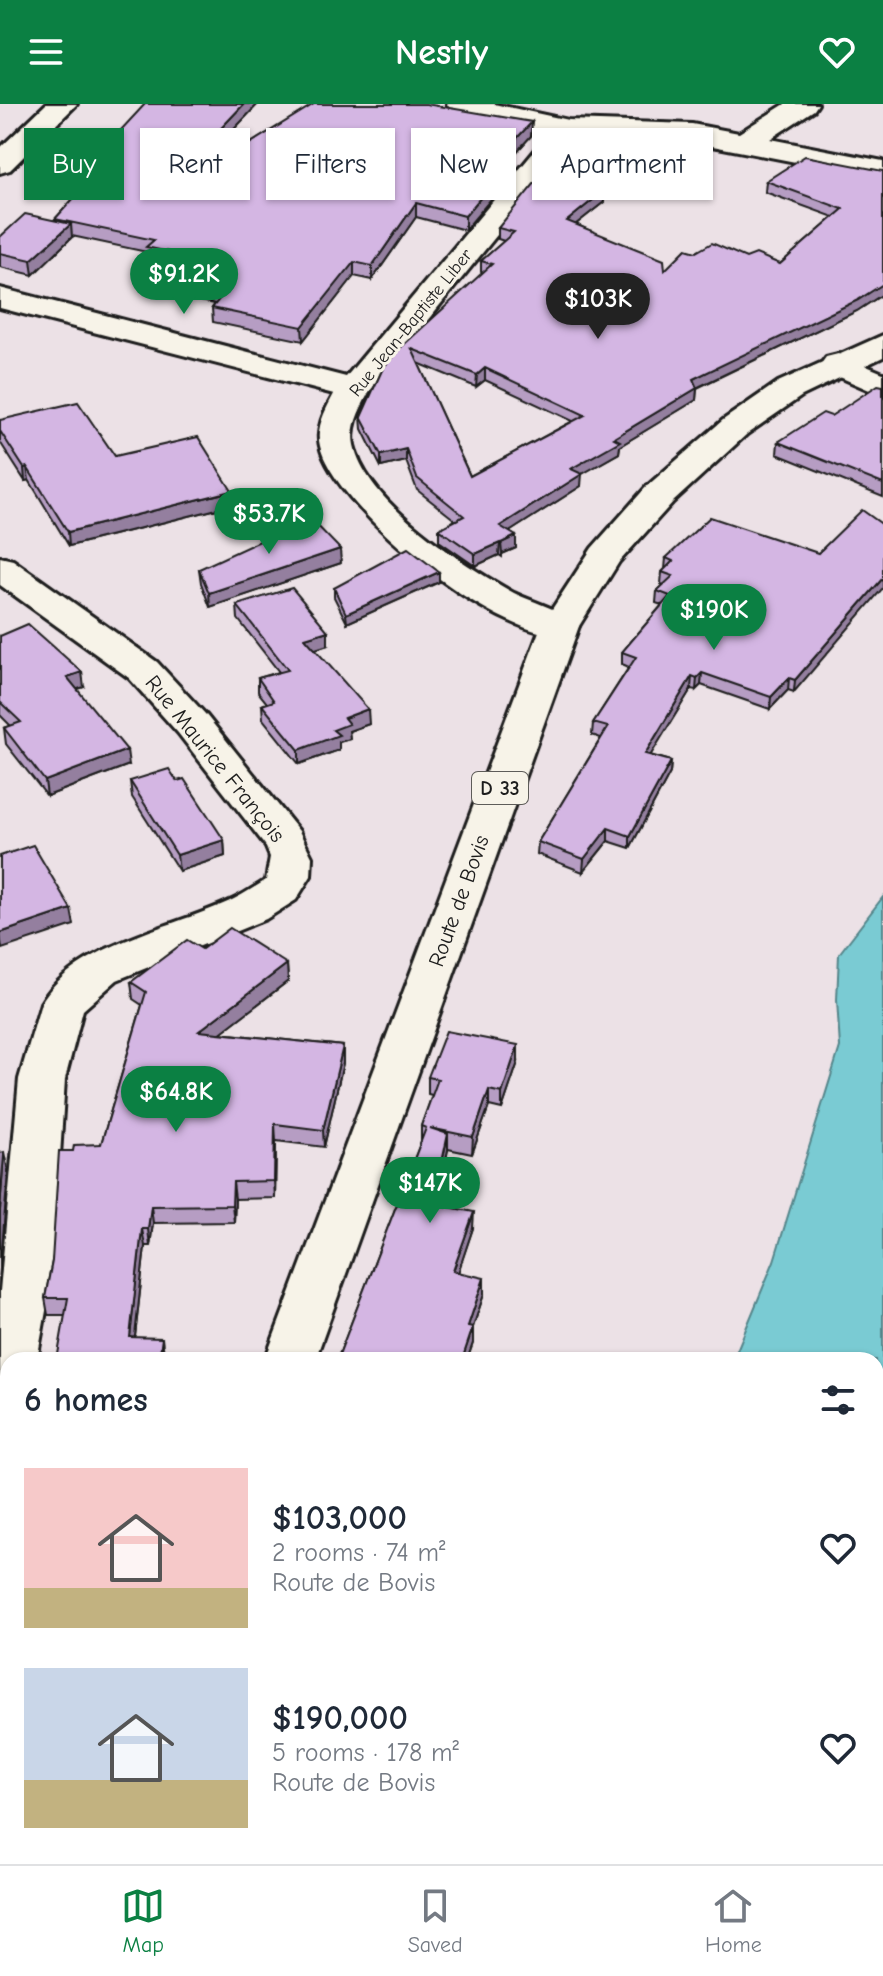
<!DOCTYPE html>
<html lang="en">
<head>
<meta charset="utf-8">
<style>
  :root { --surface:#fff; --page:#f6f6f7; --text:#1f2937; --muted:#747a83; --line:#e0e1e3; --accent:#0b8043 }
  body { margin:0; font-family:"Comic Neue",sans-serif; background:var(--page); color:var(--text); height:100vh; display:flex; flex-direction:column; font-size:30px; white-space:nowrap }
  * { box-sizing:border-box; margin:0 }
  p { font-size:26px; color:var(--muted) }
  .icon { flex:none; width:44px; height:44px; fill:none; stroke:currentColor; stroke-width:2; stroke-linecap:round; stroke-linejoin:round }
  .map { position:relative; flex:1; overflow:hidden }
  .drawer { position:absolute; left:0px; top:1248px; width:884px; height:512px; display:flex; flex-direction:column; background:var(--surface); border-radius:24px 24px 0 0; box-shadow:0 2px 6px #0004 }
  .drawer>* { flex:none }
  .banner { position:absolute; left:24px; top:24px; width:836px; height:72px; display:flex; gap:16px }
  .price { position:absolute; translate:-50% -68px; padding:0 18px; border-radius:28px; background:var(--accent); color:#fff; font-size:26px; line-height:52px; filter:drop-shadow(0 2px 4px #0008) }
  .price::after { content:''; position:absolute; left:50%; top:48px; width:24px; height:18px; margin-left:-12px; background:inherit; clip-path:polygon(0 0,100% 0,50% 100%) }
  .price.current { background:#222; color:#fff }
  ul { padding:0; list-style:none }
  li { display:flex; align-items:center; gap:24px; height:200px; padding:0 24px }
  li span { display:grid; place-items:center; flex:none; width:224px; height:160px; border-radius:0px; color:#555 }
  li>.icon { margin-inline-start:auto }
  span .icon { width:96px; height:96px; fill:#fffc; stroke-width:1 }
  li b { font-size:34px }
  h2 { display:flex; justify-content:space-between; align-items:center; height:96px; padding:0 24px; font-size:34px }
  .chip { padding:0 28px; border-radius:0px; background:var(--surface); box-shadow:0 2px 6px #0004; font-size:28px; line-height:72px }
  .chip.current { background:var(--accent); color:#fff }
  header { display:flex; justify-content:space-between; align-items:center; height:104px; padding:0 24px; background:var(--accent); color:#fff; font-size:36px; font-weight:800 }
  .dock { display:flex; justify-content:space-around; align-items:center; height:112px; border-top:2px solid var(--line); background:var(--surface); font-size:22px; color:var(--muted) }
  .dock a { display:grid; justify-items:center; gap:4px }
  .dock .current { color:var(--accent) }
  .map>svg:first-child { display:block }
  .water { fill:#7acbd3; stroke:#54858a; stroke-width:2 }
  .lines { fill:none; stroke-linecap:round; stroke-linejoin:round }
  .minor-casing { stroke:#1c1c1c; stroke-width:6 }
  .major-casing { stroke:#1c1c1c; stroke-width:6 }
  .minor { fill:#f7f3e8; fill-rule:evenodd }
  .major { fill:#f7f3e8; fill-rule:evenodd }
  .wall { fill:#b69dc3; stroke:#1c1c1c; stroke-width:2; fill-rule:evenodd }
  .shaded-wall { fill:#947f9f; stroke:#1c1c1c; stroke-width:2 }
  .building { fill:#d4b6e3; stroke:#1c1c1c; stroke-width:2; fill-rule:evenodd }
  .labels { text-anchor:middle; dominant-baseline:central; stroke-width:6; stroke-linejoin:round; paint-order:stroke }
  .far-street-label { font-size:18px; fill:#1c1c1c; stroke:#f7f3e8 }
  .shield { fill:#f7f3e8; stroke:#5e5c59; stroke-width:2 }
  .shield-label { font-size:20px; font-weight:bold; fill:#1c1c1c }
  .street-label { font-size:22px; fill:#1c1c1c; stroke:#f7f3e8 }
</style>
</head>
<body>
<header><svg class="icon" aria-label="menu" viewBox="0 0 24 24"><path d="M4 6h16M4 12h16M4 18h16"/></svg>Nestly<svg class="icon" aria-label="heart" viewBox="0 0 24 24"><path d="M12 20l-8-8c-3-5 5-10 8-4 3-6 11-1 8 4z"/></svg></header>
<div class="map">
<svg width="883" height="1760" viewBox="0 0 883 1760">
  <rect width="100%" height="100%" fill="#ece1e6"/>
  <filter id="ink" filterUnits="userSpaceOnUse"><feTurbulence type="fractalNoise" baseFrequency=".0125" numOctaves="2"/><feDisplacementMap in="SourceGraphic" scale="16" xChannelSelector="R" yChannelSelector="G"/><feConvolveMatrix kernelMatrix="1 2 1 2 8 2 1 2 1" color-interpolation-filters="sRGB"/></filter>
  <g filter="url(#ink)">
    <path class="water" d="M883,793V1760H750L748,1752H876V1256H733L774,1157L840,943L837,896L839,850Z"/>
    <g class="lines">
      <defs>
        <g id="minor">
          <path d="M46,0H77L10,66L0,69V44Z"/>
          <path d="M447,0H494L568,16L692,20L739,29L785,0H818L814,6L770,35L883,57V75L692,38L576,34L369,288C361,304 350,322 354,341C367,400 464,461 514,489C532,498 569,508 579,522L573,530C508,546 335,406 320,342C315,324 326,305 334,290L0,204V184L346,273L548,31L451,6Z"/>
          <path d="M838,250L883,269V292L826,267L821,260L826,253Z"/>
          <path d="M0,453L13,456L157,558L206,611L299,727L312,753L311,772L296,796L266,815L117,876L83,906L65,975L52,1174L37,1256H8V1337L0,1339V1187L19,975L41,899C76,839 175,824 234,795C245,790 256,782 266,776L270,753L265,741L178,629L129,574L0,481Z"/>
          <path d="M0,1577L8,1580V1635L0,1632Z"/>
        </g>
        <g id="major">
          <path d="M883,231V253L802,292L747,330L673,398L619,458L579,522L315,1256H265L541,522L592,444L647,382L723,316L778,278Z"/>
          <path d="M8,1682V1745L0,1748V1686Z"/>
        </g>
      </defs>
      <use href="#minor" class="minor-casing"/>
      <use href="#major" class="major-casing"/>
      <use href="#minor" class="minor"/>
      <use href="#major" class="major"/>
    </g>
    <g class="wall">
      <path d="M258,0L179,83L531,32L511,54L513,69L465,126L416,113L372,176L354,172L303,237L213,218L212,204L215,200L171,191L170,182L160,180L159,166L163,161L148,158L147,148L72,132V133L33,171L0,163V133L55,116V115L110,55L107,41Z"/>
      <path d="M883,67V190L857,207L697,284L696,296L620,342L619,349L581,370V382L509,428L516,432V444L502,450V453L499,451L475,462L439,437V425L455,416L417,386L406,357L381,363L362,325L361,313L383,264L483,169L481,168V157L504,137L498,135V124L604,87V98L576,120L665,166L696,148L746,154L780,160L834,113L765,88L766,77ZM418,259L476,283L485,276L573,317L470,372Z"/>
      <path d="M883,282V393L777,350L778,338L831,312Z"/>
      <path d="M0,316L233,401L69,442L29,376L25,377L0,338Z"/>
      <path d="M818,449L794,588L788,586L770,605L701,581L696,586L691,585L650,651L671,657L670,669L630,744L608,737L583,768L537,750L538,738L601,634L592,631L593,619L629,563L622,560V548L662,501L656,499L657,487L664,481L661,480L662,468L665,465L666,454Z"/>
      <path d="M341,459L210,503L201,479L199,465Z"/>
      <path d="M439,478L347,519L334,493V484Z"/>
      <path d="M237,501L328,541L315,545L369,620L349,627L350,635L339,638V646L299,660L263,615L262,601L267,599L258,588V574L279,568L238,515Z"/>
      <path d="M0,532L84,583L77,585L129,661L47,692L6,640L4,624L11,622L0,611Z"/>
      <path d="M130,677H177L224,736L225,752L179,767L132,693Z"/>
      <path d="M202,845L287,860L288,877L220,929L343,942V959L324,1043L276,1037L275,1094L235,1095L234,1118L153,1119L150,1142H145L135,1233L164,1251L65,1211H48L45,1194L73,1047L101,1040L142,901L133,895L131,878Z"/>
      <path d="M518,958L502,1005L489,1002L472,1050L448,1045L437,1100L473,1124L458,1168L484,1190L473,1223V1239L467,1256H337L421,1037V1022L432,991L428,990V973Z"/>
      <path d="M8,1433V1464L4,1449Z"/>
      <path d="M231,1752H281L272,1760H238Z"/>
    </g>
    <g class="shaded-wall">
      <path d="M244,0H258L165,98L164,84Z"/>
      <path d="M532,18L531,32L501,65V51Z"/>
      <path d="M513,55V69L465,126V112Z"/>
      <path d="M604,87V98L566,128L567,117Z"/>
      <path d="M416,99V113L372,176V162Z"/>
      <path d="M71,120L72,133L33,171L31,156Z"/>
      <path d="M354,158V172L303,237L302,223Z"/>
      <path d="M883,180V190L857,207L692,286L693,275Z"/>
      <path d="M485,264V276L476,283L477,271Z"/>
      <path d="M697,284L696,296L620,342L619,349L570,377L571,365L614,334Z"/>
      <path d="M406,345V357L381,363V351Z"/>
      <path d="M27,363L29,376L25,377L24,364Z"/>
      <path d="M582,370L581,382L500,434V422Z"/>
      <path d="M232,387L233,401L69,442L68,428Z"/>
      <path d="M516,432V444L502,450L501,439Z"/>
      <path d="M500,439L499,451L475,462V450Z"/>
      <path d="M340,445L341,459L210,503L209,489Z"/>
      <path d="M439,468V478L347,519L346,510Z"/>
      <path d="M883,474V484L794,588L795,576Z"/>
      <path d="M328,527V541L306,548L305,534Z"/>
      <path d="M82,568L84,583L69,588L67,573Z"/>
      <path d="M702,569L701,581L696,586L697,574Z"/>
      <path d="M692,572L691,585L644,662L645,650Z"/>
      <path d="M789,574L788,586L770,605L771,593Z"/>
      <path d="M368,605L369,620L349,627L350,635L339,638V646L299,660V646L333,626L344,614Z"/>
      <path d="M127,646L129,661L47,692L45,677Z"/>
      <path d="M671,657L670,669L630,744V732Z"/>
      <path d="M608,724V737L583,768L584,755Z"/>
      <path d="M224,736L225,752L179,767L177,751Z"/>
      <path d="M71,805L74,821L2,845L0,829Z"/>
      <path d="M287,860L288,877L201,944L199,927Z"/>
      <path d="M518,941V958L502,1005V989Z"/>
      <path d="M343,942V959L324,1043L323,1026Z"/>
      <path d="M489,986V1002L472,1050L473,1033Z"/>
      <path d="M275,1020L276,1037L275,1094L274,1077Z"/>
      <path d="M448,1030V1046L433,1116V1100Z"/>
      <path d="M4,1048L8,1067L0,1171V1106Z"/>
      <path d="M233,1078L235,1095L234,1118L232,1101Z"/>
      <path d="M151,1102L153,1119L150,1142L148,1125Z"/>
      <path d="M474,1108L473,1124L453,1184V1167Z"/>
      <path d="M142,1125L145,1142L133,1250L130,1233Z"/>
      <path d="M484,1174V1190L468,1238V1222Z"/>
      <path d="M473,1223V1239L467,1256H462Z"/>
      <path d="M162,1234L164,1251L163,1256H159Z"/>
      <path d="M261,1752H281L272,1760H252Z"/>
    </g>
    <g class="building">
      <path d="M145,0H244L164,84L168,90L314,0H426L532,18L501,51L513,55L465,112L416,99L372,162L354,158L302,223L212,204L225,188L170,177L177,169L159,166L174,149L146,143L154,136L55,115L120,43L107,41Z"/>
      <path d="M805,52L883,67V180L858,196L693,275L697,284L614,334L620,337L571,365L582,370L500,422L516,432L501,439L502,441L500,439L475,450L439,425L464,412L417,374L406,345L381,351L361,313L383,264L398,246L492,160L481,157L514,128L498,124L544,68L604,87L567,117L664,156L665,166L686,145L696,148L712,139L746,154L756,150L780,160L843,105L766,77ZM412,245L477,271L485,264L585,311L470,372Z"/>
      <path d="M25,110L71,120L31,156L0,149V133Z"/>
      <path d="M878,281L883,282V380L778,338L823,309L831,312Z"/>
      <path d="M78,298L115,352L198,333L232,387L68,428L27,363L24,364L0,327V316Z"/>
      <path d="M862,406L883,421V474L795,576L789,574L771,593L702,569L697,574L692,572L645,650L671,657L630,732L608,724L584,755L538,738L608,623L593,619L636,553L622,548L670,492L657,487L673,472L662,468L673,457L666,454L710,413L818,449Z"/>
      <path d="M310,414L340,445L209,489L199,465Z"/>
      <path d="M408,444L439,468L346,510L334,484Z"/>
      <path d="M292,484L328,527L305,534L368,605L344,614L349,620L333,626L339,631L299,646L262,601L274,597L258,574L288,566L237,501Z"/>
      <path d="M28,520L82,568L67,573L127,646L45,677L4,624L21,618L0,598V532Z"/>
      <path d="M169,665L177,677L184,675L224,736L177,751L130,677Z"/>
      <path d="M33,741L71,805L0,829V752Z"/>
      <path d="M230,824L287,860L199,927L343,942L323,1026L275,1020L274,1077L233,1078L232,1101L151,1102L148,1125H142L130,1233L162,1234L159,1256H57L68,1194H45L52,1157L59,1047H73L74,1041L101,1040L146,888L131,878L187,836L202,845Z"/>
      <path d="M446,927L518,941L502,989L489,986L473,1033L430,1024L448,1030L433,1100L474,1108L453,1167L484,1174L468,1222L473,1223L462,1256H337L426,1024L421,1022L438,975L428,973Z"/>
      <path d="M4,1048L0,1106V1049Z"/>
      <path d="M8,1433V1449H4Z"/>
      <path d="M23,1752H32L42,1760H16Z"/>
      <path d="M129,1752H157L169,1760H122Z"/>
      <path d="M244,1752H261L252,1760Z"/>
    </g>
  </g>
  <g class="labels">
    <g class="far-street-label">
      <text transform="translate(411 219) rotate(-51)">Rue Jean-Baptiste Liber</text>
    </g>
    <rect class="shield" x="472" y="668" width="56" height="32" rx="6"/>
    <g class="shield-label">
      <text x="500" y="684">D 33</text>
    </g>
    <g class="street-label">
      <text transform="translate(215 655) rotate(51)">Rue Maurice François</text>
      <text transform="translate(459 797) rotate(-70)">Route de Bovis</text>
    </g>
  </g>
</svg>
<b class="price" style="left:184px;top:212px">$91.2K</b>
<b class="price current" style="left:598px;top:237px">$103K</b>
<b class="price" style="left:269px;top:452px">$53.7K</b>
<b class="price" style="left:714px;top:548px">$190K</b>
<b class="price" style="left:176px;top:1030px">$64.8K</b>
<b class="price" style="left:430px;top:1121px">$147K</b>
<div class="banner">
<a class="chip current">Buy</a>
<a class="chip">Rent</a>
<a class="chip">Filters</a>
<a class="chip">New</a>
<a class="chip">Apartment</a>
</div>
<section class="drawer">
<h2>6 homes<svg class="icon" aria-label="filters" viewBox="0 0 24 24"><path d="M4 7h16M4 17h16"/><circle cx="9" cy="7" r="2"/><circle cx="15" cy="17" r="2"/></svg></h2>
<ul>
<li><span style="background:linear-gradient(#f6c9c9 75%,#c2b280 0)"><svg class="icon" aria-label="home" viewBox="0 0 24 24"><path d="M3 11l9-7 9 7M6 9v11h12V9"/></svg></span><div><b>$103,000</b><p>2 rooms · 74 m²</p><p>Route de Bovis</p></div><svg class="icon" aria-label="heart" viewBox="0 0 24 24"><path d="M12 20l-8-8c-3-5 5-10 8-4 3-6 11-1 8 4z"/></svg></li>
<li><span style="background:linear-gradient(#c9d6e8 70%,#c2b280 0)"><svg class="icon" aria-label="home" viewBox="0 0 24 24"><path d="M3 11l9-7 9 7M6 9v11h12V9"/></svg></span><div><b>$190,000</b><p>5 rooms · 178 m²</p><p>Route de Bovis</p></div><svg class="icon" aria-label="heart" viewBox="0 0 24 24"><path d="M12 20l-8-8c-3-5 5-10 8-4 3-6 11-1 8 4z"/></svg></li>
</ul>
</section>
</div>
<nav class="dock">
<a class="current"><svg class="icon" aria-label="map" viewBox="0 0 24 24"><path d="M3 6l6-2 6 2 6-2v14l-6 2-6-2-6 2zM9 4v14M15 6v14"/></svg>Map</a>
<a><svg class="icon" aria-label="saved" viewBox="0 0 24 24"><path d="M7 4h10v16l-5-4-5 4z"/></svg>Saved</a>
<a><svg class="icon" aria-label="home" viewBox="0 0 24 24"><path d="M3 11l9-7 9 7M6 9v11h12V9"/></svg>Home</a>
</nav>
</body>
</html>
